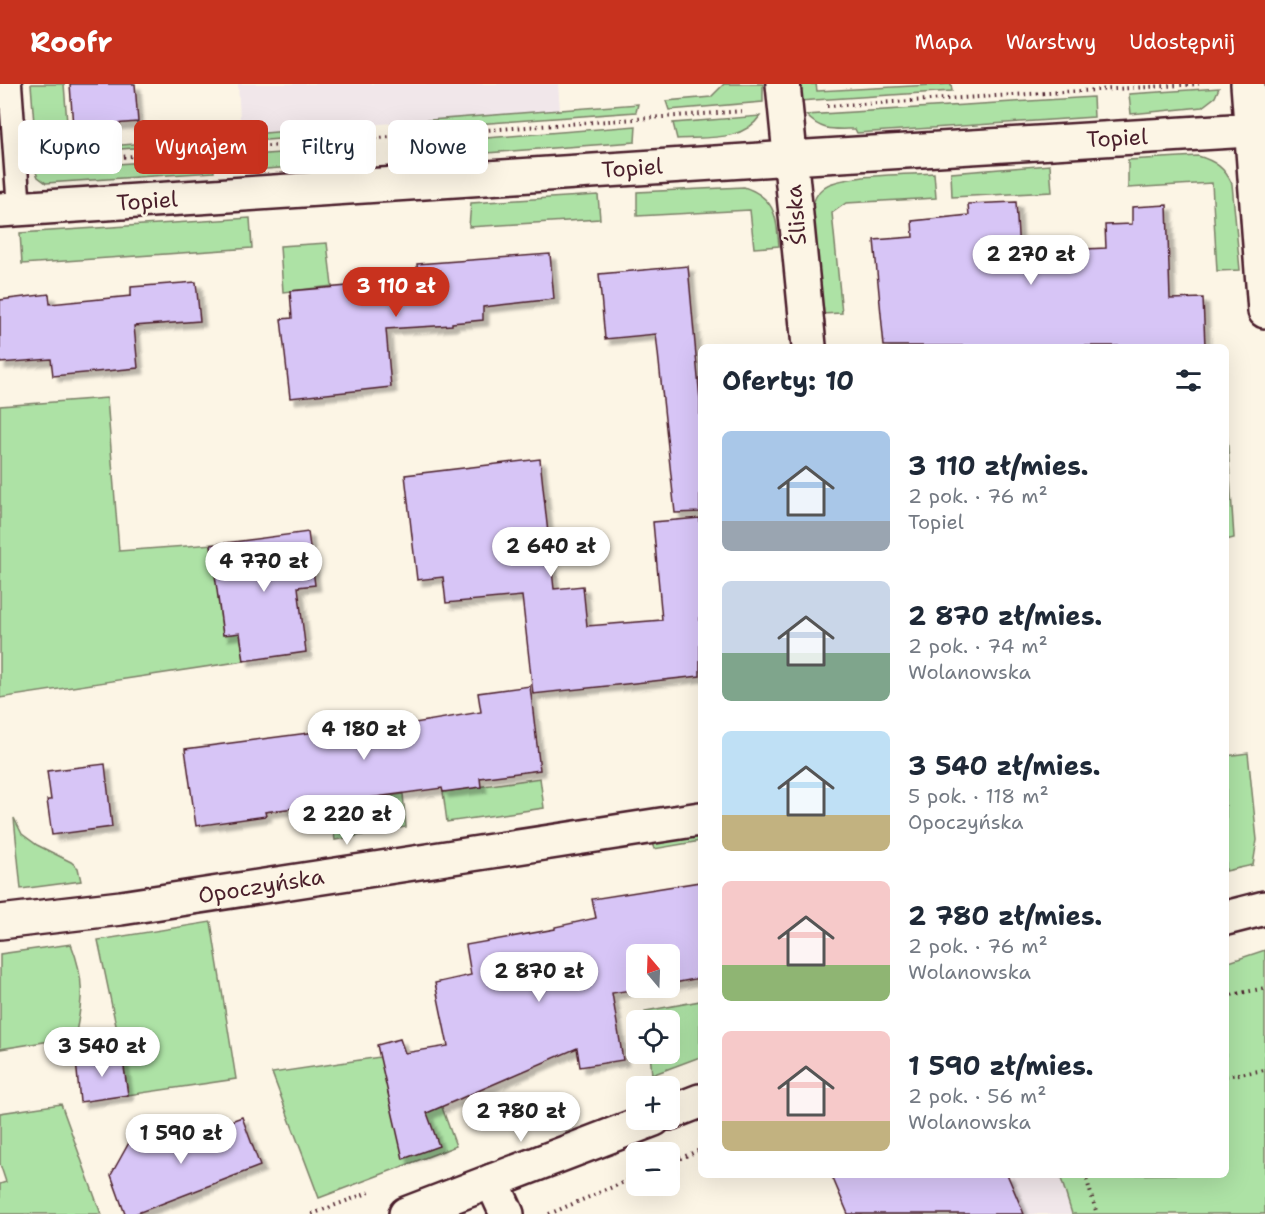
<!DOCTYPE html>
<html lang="pl">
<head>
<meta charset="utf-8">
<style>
  :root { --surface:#fff; --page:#f6f6f7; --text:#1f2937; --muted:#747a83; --accent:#c8321e }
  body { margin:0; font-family:"Shantell Sans",sans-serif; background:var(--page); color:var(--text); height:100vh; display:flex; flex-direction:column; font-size:22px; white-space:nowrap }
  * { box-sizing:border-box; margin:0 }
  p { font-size:20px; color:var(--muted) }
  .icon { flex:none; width:33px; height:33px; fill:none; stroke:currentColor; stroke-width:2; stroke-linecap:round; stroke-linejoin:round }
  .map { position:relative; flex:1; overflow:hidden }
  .side { position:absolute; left:698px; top:260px; width:531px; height:834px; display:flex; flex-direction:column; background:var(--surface); border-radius:9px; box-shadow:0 6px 24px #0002 }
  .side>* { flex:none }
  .top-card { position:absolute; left:18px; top:36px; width:570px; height:54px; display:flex; gap:12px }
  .needle { width:39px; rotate:341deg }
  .buttons { position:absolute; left:626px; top:860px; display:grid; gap:12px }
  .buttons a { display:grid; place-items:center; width:54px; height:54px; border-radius:9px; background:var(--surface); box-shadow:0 6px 24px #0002; font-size:30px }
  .price { position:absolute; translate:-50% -51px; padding:0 14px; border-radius:21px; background:#fff; color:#222; font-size:20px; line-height:39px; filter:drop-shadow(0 2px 3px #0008) }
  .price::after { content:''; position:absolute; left:50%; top:36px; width:18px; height:14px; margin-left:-9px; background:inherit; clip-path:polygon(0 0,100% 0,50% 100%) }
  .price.selected { background:var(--accent); color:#fff }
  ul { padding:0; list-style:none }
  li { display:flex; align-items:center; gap:18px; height:150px; padding:0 24px }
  li span { display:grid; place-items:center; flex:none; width:168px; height:120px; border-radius:9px; color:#555 }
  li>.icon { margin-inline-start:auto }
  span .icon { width:72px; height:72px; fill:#fffc; stroke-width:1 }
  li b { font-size:26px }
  h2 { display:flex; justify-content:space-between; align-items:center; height:72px; padding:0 24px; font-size:26px }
  .chip { padding:0 21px; border-radius:9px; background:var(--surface); box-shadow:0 6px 24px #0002; font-size:21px; line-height:54px }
  .chip.selected { background:var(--accent); color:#fff }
  header { display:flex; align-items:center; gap:36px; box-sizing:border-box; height:84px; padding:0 30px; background:var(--accent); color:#fff }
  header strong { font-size:28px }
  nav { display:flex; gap:33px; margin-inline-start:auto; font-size:21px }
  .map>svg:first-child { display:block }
  .built { fill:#f1e7ea }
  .green { fill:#ade2a5; stroke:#7c8068; stroke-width:1.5 }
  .building { fill:#d7c5f6; stroke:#4a1f2b; stroke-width:1.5; filter:url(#shadow) }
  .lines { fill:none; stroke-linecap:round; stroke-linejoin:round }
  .service-casing { stroke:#4a1f2b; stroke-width:27 }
  .minor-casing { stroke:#4a1f2b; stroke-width:38 }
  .tertiary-casing { stroke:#4a1f2b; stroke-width:38 }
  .path { stroke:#4a1f2b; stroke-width:4; stroke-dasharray:1.5 4.5; stroke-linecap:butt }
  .service { stroke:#fcf5e5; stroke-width:22 }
  .minor { stroke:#fcf5e5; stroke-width:33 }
  .tertiary { stroke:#fcf5e5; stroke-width:33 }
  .labels { text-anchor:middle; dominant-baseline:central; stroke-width:5; stroke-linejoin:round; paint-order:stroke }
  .street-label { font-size:22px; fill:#4a1f2b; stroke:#fcf5e5 }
</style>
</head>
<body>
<header>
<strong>Roofr</strong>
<nav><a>Mapa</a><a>Warstwy</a><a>Udostępnij</a></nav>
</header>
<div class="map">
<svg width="1265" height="1130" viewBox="0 0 1265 1130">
  <defs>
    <filter id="shadow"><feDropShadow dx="5.5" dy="5.5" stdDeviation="1.5" flood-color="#0004"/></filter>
  </defs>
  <rect width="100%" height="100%" fill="#fcf5e5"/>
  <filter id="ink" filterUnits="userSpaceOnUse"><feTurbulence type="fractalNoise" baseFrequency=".0167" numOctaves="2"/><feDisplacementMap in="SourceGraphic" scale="12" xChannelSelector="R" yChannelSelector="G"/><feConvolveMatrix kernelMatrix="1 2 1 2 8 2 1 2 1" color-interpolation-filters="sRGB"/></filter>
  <g filter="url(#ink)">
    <g class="built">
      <path d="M238,0H558L560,26L241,51Z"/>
      <path d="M889,1091H1060L1072,1130H906Z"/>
    </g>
    <g class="green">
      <path d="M31,0H64L69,65L200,55L199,59L42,71L35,53Z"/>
      <path d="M724,0H763V18L669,26L666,17L711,13Z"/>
      <path d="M797,0H816L817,7L951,0L952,7L799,17Z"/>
      <path d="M1219,4L1215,13L1202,23L1131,30L1129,10Z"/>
      <path d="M1093,13L1094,33L857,49L855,45C834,45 822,48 806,31Z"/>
      <path d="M638,20L636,28L395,46L392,39Z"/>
      <path d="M760,32C743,58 705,53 677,55L673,39Z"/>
      <path d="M358,41L356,49L241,58V51Z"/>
      <path d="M636,42L635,58L404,75L400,61Z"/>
      <path d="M354,64V79L235,87L234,72Z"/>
      <path d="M1198,72C1215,77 1225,84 1232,100L1240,186L1217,187L1212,99L1128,104V76Z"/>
      <path d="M213,73L214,88L46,99L38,93L35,86Z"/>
      <path d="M1050,81L1052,108L952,113L951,89Z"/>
      <path d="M934,89L936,114L846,119L832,129L842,229L821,230L812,124C814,117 816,109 823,104C838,90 911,91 934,89Z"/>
      <path d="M744,103C776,114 776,132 779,162L754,164L750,126L637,132V108Z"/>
      <path d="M598,111L600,135L469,143L471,119Z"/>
      <path d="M250,134L252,164L22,180L20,149Z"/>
      <path d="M327,159L332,202L283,208L280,162Z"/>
      <path d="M107,314L119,467L227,459L234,513L218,515L223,551L240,549L244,577L0,614V322Z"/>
      <path d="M1226,348H1227L1234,454L1226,456Z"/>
      <path d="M1248,669L1257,756L1253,781L1226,787V672Z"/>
      <path d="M540,694L544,724L447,738L443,708Z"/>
      <path d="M403,710L406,743L335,756L330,720Z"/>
      <path d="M14,734L22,750L37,761L71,778L78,784L81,797L21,805Z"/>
      <path d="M700,751V757L654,765L652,759Z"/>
      <path d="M211,838L236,995L128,1011L122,970L98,856Z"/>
      <path d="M71,860C85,895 83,916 75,953L0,965V870Z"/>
      <path d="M1265,866V1130H1072L1060,1091L1226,1090V879Z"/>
      <path d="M700,917V973L652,991L650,969H669V936H646L645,927Z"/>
      <path d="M380,973L431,993L456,1062L319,1114L272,989Z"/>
      <path d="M61,1020L101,1130H0V1100L6,1098L0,1080V1029Z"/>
    </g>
    <g class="building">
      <path d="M70,0H135L138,38L73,43Z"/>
      <path d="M1016,118L1019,168L1106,164L1105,141L1132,140V123L1167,121L1170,215L1203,214L1205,262H884L874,156L913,153L912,137L969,131L968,120Z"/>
      <path d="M550,170L554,215L483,223V236L452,239V241L386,245L391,303L290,314L281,235L292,234L290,207L418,196L417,180Z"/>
      <path d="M688,182L700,316V428L675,429L656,250L605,255L599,190Z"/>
      <path d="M196,198L200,237L134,242L138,284L53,292L51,275L0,279V216L49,210L50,220L131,212V203Z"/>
      <path d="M540,375L554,505L583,502L587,542L662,536L653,438L700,434V592L533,610L522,512L446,519L443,493L417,496L405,391Z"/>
      <path d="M308,448L315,501L298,503L306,568L244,577L240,549L223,551L211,461Z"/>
      <path d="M530,602L540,686L480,694L481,703L443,708L442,704L265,728L266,732L196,742L185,665L316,648L408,638L409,640L481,628L478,609Z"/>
      <path d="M105,680L112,743L52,751L47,716H51L47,687Z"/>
      <path d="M700,798V894L669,900V870H636V903H649L612,909L623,976L580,983L577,964L427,1029L439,1062L403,1075L377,961L400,955L405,969L448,962L435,899L471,891L466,861L555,845V843L596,834L592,815Z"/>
      <path d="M122,970L128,1011L80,1018L76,977Z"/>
      <path d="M242,1033L260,1082L135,1130H125L111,1091L135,1048L165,1061Z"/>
      <path d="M831,1090H1007L1024,1130H848Z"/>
    </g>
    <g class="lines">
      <defs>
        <path id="service" d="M10,0L19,125"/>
        <g id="minor">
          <path d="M783,0L809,262"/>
          <path d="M1248,0L1265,227"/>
          <path d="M0,126L791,74L1265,45"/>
          <path d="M0,838L121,824L700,735"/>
          <path d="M492,1097L507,1130"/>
        </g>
        <g id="tertiary">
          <path d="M1226,834L1265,824"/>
          <path d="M669,1029L700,1017"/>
          <path d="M406,1130L654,1035"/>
        </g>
      </defs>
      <use href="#service" class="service-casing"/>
      <use href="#minor" class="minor-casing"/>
      <use href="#tertiary" class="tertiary-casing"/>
      <g class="path">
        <path d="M827,22L1199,0"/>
        <path d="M52,78L744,27"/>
        <path d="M1226,912L1265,904"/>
        <path d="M1226,992L1265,986"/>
        <path d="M669,1079L700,1066"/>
        <path d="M1085,1090L1097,1130"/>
        <path d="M312,1130L370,1108"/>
        <path d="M549,1130L636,1093"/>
      </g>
      <use href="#service" class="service"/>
      <use href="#minor" class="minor"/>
      <use href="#tertiary" class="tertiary"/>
    </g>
  </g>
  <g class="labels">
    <g class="street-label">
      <text transform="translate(1117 54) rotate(-3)">Topiel</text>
      <text transform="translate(632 84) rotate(-4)">Topiel</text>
      <text transform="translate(147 117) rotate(-4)">Topiel</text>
      <text transform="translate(796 131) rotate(-95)">Śliska</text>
      <text transform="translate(261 802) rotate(-9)">Opoczyńska</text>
    </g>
  </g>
</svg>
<div class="buttons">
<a><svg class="needle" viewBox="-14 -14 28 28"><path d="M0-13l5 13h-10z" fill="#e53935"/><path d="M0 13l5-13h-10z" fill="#747a83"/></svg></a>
<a><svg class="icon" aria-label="locate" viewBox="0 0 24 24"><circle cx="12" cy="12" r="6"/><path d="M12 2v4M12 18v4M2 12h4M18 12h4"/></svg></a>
<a>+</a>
<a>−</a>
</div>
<b class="price" style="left:1031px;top:202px">2 270 zł</b>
<b class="price selected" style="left:396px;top:234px">3 110 zł</b>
<b class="price" style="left:551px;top:494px">2 640 zł</b>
<b class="price" style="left:264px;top:509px">4 770 zł</b>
<b class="price" style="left:364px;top:677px">4 180 zł</b>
<b class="price" style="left:347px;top:762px">2 220 zł</b>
<b class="price" style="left:539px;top:919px">2 870 zł</b>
<b class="price" style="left:102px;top:994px">3 540 zł</b>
<b class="price" style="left:521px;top:1059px">2 780 zł</b>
<b class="price" style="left:181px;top:1081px">1 590 zł</b>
<div class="top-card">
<a class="chip">Kupno</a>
<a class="chip selected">Wynajem</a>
<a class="chip">Filtry</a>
<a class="chip">Nowe</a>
</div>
<section class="side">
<h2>Oferty: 10<svg class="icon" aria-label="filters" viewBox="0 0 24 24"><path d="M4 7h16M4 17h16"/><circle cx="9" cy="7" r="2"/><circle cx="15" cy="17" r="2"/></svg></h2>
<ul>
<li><span style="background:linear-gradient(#a9c7e8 75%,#9aa5b1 0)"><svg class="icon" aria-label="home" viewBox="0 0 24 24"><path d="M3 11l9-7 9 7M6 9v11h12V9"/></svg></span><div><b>3 110 zł/mies.</b><p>2 pok. · 76 m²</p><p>Topiel</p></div></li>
<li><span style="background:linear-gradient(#c9d6e8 60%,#7fa58c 0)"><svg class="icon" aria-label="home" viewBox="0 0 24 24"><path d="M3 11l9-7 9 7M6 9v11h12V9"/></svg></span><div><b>2 870 zł/mies.</b><p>2 pok. · 74 m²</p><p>Wolanowska</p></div></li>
<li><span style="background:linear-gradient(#bfe0f5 70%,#c2b280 0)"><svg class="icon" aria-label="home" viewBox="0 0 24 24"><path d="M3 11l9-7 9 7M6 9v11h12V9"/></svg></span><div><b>3 540 zł/mies.</b><p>5 pok. · 118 m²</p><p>Opoczyńska</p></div></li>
<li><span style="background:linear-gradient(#f6c9c9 70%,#8fb573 0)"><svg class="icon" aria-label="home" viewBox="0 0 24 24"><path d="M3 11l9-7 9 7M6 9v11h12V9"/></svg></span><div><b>2 780 zł/mies.</b><p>2 pok. · 76 m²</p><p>Wolanowska</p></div></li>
<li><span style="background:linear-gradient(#f6c9c9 75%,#c2b280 0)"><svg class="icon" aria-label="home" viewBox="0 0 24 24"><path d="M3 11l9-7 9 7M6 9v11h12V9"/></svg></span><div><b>1 590 zł/mies.</b><p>2 pok. · 56 m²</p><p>Wolanowska</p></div></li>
</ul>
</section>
</div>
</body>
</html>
